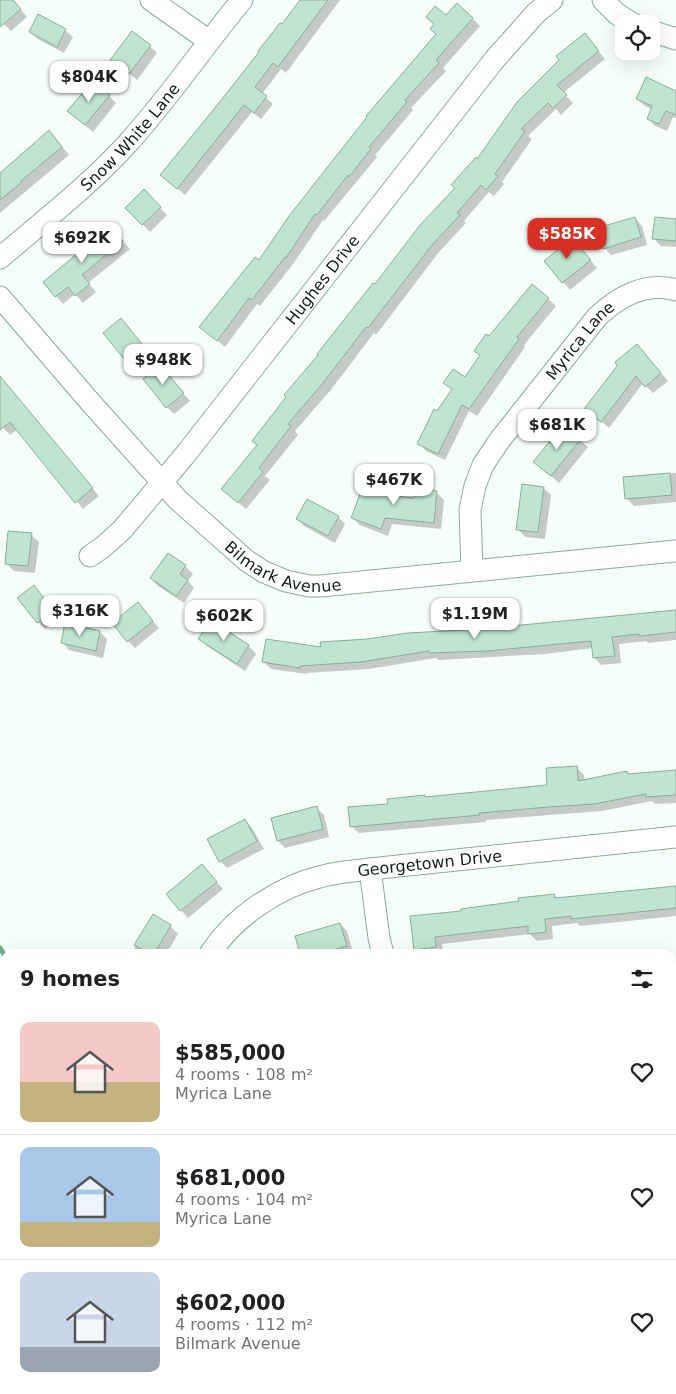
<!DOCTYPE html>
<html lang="en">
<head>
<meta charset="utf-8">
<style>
  :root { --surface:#fff; --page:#f6f6f6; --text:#202124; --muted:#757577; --line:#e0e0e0; --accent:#d93025 }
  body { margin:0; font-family:"DejaVu Sans",sans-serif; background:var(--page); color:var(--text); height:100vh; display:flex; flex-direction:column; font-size:19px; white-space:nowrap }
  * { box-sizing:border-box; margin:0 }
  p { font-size:16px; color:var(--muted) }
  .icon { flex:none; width:28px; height:28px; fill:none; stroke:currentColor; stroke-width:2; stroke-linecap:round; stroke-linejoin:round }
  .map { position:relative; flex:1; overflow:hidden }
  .drawer { position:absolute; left:0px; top:949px; width:676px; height:446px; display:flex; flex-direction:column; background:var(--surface); border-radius:15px 15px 0 0; box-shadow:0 5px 20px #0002 }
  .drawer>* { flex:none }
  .controls { position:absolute; left:615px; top:15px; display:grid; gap:10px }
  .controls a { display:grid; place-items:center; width:45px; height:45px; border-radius:10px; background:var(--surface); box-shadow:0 5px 20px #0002; font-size:25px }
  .price { position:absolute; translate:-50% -42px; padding:0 11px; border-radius:10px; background:#fff; color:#222; font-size:16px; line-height:32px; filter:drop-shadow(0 1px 2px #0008) }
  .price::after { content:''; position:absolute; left:50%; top:30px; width:15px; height:11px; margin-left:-8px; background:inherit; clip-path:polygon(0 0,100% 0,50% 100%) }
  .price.selected { background:var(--accent); color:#fff }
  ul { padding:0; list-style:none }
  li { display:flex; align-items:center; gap:15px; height:125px; padding:0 20px }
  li+li { border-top:1px solid var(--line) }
  li span { display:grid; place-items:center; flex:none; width:140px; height:100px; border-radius:10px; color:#555 }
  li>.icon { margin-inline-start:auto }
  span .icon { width:60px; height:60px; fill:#fffc; stroke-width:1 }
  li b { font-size:21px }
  h2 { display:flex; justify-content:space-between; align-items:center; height:60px; padding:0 20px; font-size:21px }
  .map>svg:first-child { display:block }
  .shadow { fill:#0003 }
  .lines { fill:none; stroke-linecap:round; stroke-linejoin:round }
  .stream { stroke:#6eb08e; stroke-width:5 }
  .building { fill:#bfe4cf; stroke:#8aae9a }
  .minor-casing { stroke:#89ad99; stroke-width:23 }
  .minor { stroke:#fff; stroke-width:21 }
  .labels { text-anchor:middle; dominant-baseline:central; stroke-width:4; stroke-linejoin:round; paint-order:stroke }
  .street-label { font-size:16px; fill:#101e16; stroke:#fff }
</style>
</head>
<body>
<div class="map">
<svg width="676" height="1394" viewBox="0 0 676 1394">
  <rect width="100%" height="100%" fill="#f6fef9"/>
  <g class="shadow">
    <path d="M0,0H13L27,17L11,31L0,20Z"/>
    <path d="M301,0H340L286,73L281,69L262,94L273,104L261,119L252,112L185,195L161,175Z"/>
    <path d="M446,17L472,18L480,26L443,68L446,71L411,108L413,110L375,155L377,157L324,221L323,220L293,264L260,306L257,304L225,347L201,327L260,262L437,35L435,24Z"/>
    <path d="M65,30L73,37L64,53L38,39L30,32Z"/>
    <path d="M585,35L605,59L563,93L573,103L561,115L556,109L528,136L532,139L502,182L504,184L494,196L489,192L464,221L466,223L439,252L376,335L374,333L330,391L295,431L298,435L265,476L270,480L246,509L230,496L258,445L375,286L477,160Z"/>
    <path d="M150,46L157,53L137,80L112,59Z"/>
    <path d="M676,93V118L673,117L667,131L655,126L648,118L652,109L645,106L638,99Z"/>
    <path d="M109,96L116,103L93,132L76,118Z"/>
    <path d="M56,139L69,155L0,213V175Z"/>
    <path d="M144,191L167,215L150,232L127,208Z"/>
    <path d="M635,218L642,226L647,245L611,255L604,248Z"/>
    <path d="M676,220V247L661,246L654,239Z"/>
    <path d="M111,228L130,249L88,283L96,292L83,303L75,294L63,304L44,282Z"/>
    <path d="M572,239L597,268L570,290L546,261Z"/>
    <path d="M533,286L556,306L524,345L525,347L477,416L469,411L445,460L426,451L419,443L437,412L453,391L445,383L465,379L480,356L475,351L489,338Z"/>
    <path d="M121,320L148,352L132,365L124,358Z"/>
    <path d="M637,345L668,381L653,393L643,383L609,428L586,409Z"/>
    <path d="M160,366L190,401L174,414L167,407Z"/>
    <path d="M0,377L99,496L83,509L18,429L10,435L0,424Z"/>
    <path d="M564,427L588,447L559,483L535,462Z"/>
    <path d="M676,473V502L634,506L626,498L625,478Z"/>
    <path d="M543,488L551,495L545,539L525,537L518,529Z"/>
    <path d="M385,490L393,497L415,500L436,492L444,500L441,529L392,524L388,536L360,525L353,518Z"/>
    <path d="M338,517L345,524L335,543L304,526L297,519Z"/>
    <path d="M31,535L39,542L35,573L14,571L6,563Z"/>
    <path d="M168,555L185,566L193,574L188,581L194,588L184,603L158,586L151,578Z"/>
    <path d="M41,594L60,617L45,629L38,622Z"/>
    <path d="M138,604L159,628L135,648L128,641Z"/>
    <path d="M676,611V640L648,643L646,641L619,644L621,663L601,665L594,657L593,648L545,654L438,660L436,658L369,669L307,673V674L271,669L263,661L322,649L481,630Z"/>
    <path d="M211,622L249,646L256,654L245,671L207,646L200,638Z"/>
    <path d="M100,632L107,639L103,658L69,650L62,642Z"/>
    <path d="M577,768L584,775V781L627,773L630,776L676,772V803L655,804L652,801L602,811L486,820V822L359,833L351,826L389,805L425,796L426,798L549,786Z"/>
    <path d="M316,808L324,815L329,837L285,848L278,841L272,819Z"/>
    <path d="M245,821L252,828L264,849L227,868L220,861Z"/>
    <path d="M202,866L223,889L188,918L167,894Z"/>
    <path d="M676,887V916L580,926L577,923L552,926L553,939L537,941L530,934L442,944L443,954H419L415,949L463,912L520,902L554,895L558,899Z"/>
    <path d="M153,916L170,926L178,934L166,954H131Z"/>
    <path d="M340,924L347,931L353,953L301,954Z"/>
    <path d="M671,1146L676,1149V1176L671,1173Z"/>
    <path d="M5,1237V1313L0,1323V1247Z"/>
    <path d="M671,1282L676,1285V1310L671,1307Z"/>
    <path d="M40,1390H87L92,1394H43Z"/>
    <path d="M301,1390H348L354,1394H313L308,1391L306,1394Z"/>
    <path d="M511,1390H555L559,1394H516Z"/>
  </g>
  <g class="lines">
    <path class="stream" d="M0,948L5,956"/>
  </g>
  <g class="building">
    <path d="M0,0H13L21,9L0,27Z"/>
    <path d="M300,0H328L278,67L273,63L255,87L267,96L254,113L244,105L177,189L160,175L219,103L259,52L258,51L280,23L282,24Z"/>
    <path d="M457,3L473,18L436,60L439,63L405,100L407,102L369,147L371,149L349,177L348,175L317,215L315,214L286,258L285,257L252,300L249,298L217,341L199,327L255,257L259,260L289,216L367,117L366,116L436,34L430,29L434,24L426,17L435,6L446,15Z"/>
    <path d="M38,14L66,29L57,47L29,32Z"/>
    <path d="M132,31L151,45L129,74L110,60Z"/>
    <path d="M585,33L599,51L557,85L567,95L553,108L548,103L521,129L525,131L495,174L498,176L486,190L481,185L457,213L460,215L432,245L368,328L366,327L323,383L288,424L291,426L259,468L263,472L238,503L221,489L257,445L252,441L286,397L284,395L318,355L317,354L373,283L375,284L420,225L455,188L451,185L476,157L477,159L517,102L559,60L556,56Z"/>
    <path d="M646,77L676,91V115L666,111L659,124L647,119L652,106L636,99Z"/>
    <path d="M93,81L110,95L85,125L67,111Z"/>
    <path d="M49,130L62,147L21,181L22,182L0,200V173Z"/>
    <path d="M144,189L161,207L142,225L125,208Z"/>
    <path d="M635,217L641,237L603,249L597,228Z"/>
    <path d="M655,217L676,219V241L652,239Z"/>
    <path d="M111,226L123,241L82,275L90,284L75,296L68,287L55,297L43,282Z"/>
    <path d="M572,238L591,260L562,283L544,261Z"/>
    <path d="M532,284L549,298L517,337L519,339L469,409L462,405L438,454L417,444L434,409L437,411L452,389L443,383L453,369L465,377L480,355L474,351L486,334L489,336Z"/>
    <path d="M121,318L142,344L124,359L103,333Z"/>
    <path d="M637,344L661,373L645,387L636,376L601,422L584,409L617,366L615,362Z"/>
    <path d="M160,365L184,393L166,408L143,379Z"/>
    <path d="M0,376L93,488L75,503L10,422L0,430Z"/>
    <path d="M563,425L581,439L551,476L533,462Z"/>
    <path d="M670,473L672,495L625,499L623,477Z"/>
    <path d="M365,481L386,489L384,495L414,498L415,489L437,491L434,523L385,518L381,529L351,518Z"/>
    <path d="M522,484L544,487L538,532L516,530Z"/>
    <path d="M307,499L339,516L328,536L296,519Z"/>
    <path d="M8,531L32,533L28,566L5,564Z"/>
    <path d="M168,553L186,565L180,574L188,580L176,596L150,578Z"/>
    <path d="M34,585L53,610L37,623L17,598Z"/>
    <path d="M138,602L153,621L127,642L112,623Z"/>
    <path d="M676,610V632L639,636V634L612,637L615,656L593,658L591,641L487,651L429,653V651L361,662L300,666V668L262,662L266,639L321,647L320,642L367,639L408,633L481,629Z"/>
    <path d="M211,620L249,645L237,664L198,639Z"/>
    <path d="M65,623L100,631L96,651L61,643Z"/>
    <path d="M577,766L578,781L627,771L628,774L676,770V795L646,797V794L594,804L549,807L479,813L480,815L350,827L348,807L388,804L387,799L425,795V797L547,785L546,768Z"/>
    <path d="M317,806L323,829L277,841L271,818Z"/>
    <path d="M245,819L257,841L219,862L207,839Z"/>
    <path d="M202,864L217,882L180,911L166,894Z"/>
    <path d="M676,886V908L571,919V916L545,919L546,932L528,934V926L435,937L436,947L414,950L410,916L461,911V909L519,901L518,898L554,894L555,898Z"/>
    <path d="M153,914L171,925L154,954H150L134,945Z"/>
    <path d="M340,923L347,946L329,951L330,954H300L295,936Z"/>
  </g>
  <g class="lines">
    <defs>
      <g id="minor">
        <path d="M151,0L209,41"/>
        <path d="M603,0L617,14L633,24"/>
        <path d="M651,31L676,39"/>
        <path id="s1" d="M0,258C43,221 89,186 128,143C169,98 203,47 242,0"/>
        <path id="s2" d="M0,297L91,403L178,500L247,561L264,572L286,581L309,586H321L676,551"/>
        <path id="s3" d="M90,556L103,547L122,530L185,455L495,59L536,13L552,0"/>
        <path id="s4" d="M472,570L470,510L475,486L483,465L499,441L597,317C618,297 646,281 676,290"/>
        <path d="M370,869L379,938L383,954"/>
        <path id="s5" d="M210,954C234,916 280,886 323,876C338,872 355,871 370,869L676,837"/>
        <path d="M0,1113L5,1117"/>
        <path d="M671,1222L676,1225"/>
        <path d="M433,1390L439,1394"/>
        <path d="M5,1394L8,1390"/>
      </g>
    </defs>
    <use href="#minor" class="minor-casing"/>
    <use href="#minor" class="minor"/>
  </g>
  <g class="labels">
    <g class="street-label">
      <text stroke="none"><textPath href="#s1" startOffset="178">Snow White Lane</textPath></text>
      <text stroke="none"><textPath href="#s3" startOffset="362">Hughes Drive</textPath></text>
      <text stroke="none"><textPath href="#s4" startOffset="265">Myrica Lane</textPath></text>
      <text stroke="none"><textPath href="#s2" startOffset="399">Bilmark Avenue</textPath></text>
      <text stroke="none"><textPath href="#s5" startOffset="248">Georgetown Drive</textPath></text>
    </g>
  </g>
</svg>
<div class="controls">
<a><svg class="icon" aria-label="locate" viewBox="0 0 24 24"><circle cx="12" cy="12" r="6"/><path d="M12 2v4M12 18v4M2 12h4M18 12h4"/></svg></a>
</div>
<b class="price" style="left:89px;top:103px">$804K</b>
<b class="price selected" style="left:567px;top:260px">$585K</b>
<b class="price" style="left:82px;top:264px">$692K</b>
<b class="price" style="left:163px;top:386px">$948K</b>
<b class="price" style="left:557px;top:451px">$681K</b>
<b class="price" style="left:394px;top:506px">$467K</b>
<b class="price" style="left:80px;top:637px">$316K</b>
<b class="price" style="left:475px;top:640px">$1.19M</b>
<b class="price" style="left:224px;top:642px">$602K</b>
<section class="drawer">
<h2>9 homes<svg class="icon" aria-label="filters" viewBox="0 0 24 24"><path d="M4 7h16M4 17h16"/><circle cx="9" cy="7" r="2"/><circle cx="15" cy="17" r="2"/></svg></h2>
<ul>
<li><span style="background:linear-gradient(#f6c9c9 60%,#c2b280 0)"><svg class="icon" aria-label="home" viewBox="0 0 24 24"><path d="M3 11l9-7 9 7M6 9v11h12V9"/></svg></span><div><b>$585,000</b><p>4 rooms · 108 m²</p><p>Myrica Lane</p></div><svg class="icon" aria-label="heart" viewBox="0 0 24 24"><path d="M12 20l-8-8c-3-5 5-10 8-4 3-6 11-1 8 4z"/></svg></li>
<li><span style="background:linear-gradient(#a9c7e8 75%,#c2b280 0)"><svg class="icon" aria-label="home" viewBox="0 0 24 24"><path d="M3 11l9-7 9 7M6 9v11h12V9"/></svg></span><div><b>$681,000</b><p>4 rooms · 104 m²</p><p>Myrica Lane</p></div><svg class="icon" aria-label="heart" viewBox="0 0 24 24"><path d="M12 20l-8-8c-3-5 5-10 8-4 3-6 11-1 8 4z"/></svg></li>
<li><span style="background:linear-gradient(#c9d6e8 75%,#9aa5b1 0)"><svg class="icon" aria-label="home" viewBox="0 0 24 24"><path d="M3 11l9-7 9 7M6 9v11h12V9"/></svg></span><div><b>$602,000</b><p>4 rooms · 112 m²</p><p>Bilmark Avenue</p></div><svg class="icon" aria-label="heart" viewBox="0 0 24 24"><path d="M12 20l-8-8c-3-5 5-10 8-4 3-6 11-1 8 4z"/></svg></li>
</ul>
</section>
</div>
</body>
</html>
